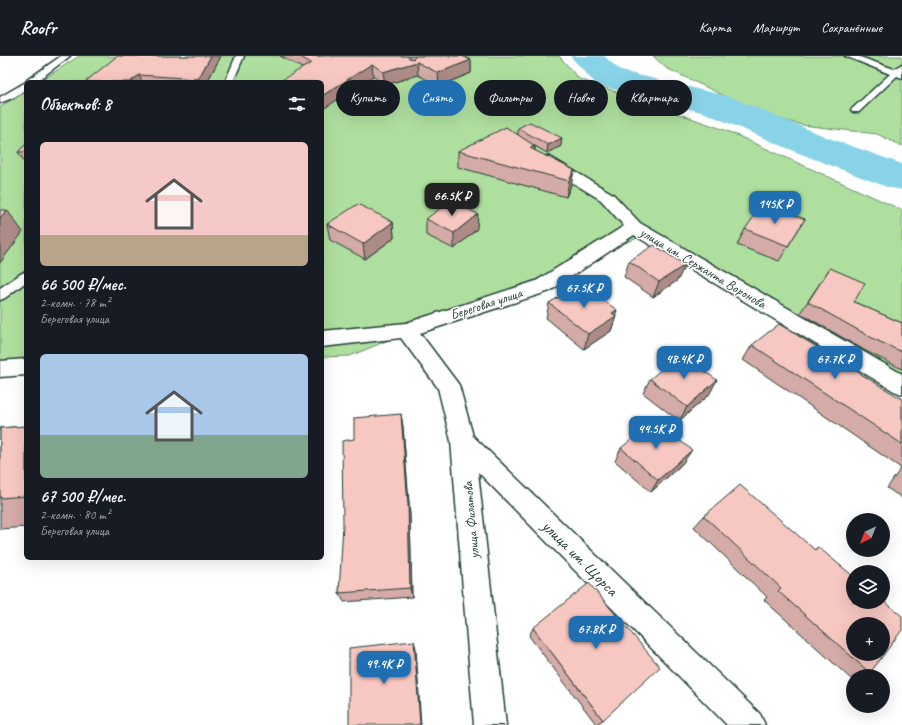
<!DOCTYPE html>
<html lang="ru">
<head>
<meta charset="utf-8">
<style>
  :root { --surface:#171b24; --page:#242831; --text:#f1f3f6; --muted:#9ea1a6; --line:#363941; --accent:#1f6fb2 }
  body { margin:0; font-family:Caveat,sans-serif; background:var(--page); color:var(--text); height:100vh; display:flex; flex-direction:column; font-size:15px; white-space:nowrap }
  * { box-sizing:border-box; margin:0 }
  p { font-size:13px; color:var(--muted) }
  .icon { flex:none; width:22px; height:22px; fill:none; stroke:currentColor; stroke-width:2; stroke-linecap:round; stroke-linejoin:round }
  .map { position:relative; flex:1; overflow:hidden }
  .sheet { position:absolute; left:24px; top:24px; width:300px; height:480px; display:flex; flex-direction:column; background:var(--surface); border-radius:6px; box-shadow:0 4px 16px #0002 }
  .sheet>* { flex:none }
  .guide { position:absolute; left:336px; top:24px; width:380px; height:36px; display:flex; gap:8px }
  .needle { width:26px; rotate:223deg }
  .buttons { position:absolute; left:846px; top:457px; display:grid; gap:8px }
  .buttons a { display:grid; place-items:center; width:44px; height:44px; border-radius:50%; background:var(--surface); box-shadow:0 4px 16px #0002; font-size:20px }
  .price { position:absolute; translate:-50% -34px; padding:0 9px; border-radius:8px; background:var(--accent); color:#fff; font-size:13px; line-height:26px; filter:drop-shadow(0 1px 2px #0008) }
  .price::after { content:''; position:absolute; left:50%; top:24px; width:12px; height:9px; margin-left:-6px; background:inherit; clip-path:polygon(0 0,100% 0,50% 100%) }
  .price.selected { background:#222; color:#fff }
  ul { padding:0; list-style:none }
  li { display:grid; align-content:center; gap:8px; height:212px; padding:0 16px }
  li span { display:grid; place-items:center; height:124px; border-radius:6px; color:#555 }
  li>.icon { margin-inline-start:auto }
  span .icon { width:72px; height:72px; fill:#fffc; stroke-width:1 }
  li b { font-size:17px }
  h2 { display:flex; justify-content:space-between; align-items:center; height:48px; padding:0 16px; font-size:17px }
  .chip { padding:0 14px; border-radius:18px; background:var(--surface); box-shadow:0 4px 16px #0002; font-size:14px; line-height:36px }
  .chip.selected { background:var(--accent); color:#fff }
  header { display:flex; align-items:center; gap:24px; box-sizing:border-box; height:56px; padding:0 20px; background:var(--surface); border-bottom:1px solid var(--line) }
  header strong { font-size:19px }
  nav { display:flex; gap:22px; margin-inline-start:auto; font-size:14px }
  .map>svg:first-child { display:block }
  .green { fill:#afdf9e; stroke:#678e69 }
  .lines { fill:none; stroke-linecap:round; stroke-linejoin:round }
  .river { fill:#88d3e8; fill-rule:evenodd }
  .service-casing { stroke:#1f3d34; stroke-width:3 }
  .minor-casing { stroke:#1f3d34; stroke-width:3 }
  .service { fill:#fff; fill-rule:evenodd }
  .minor { fill:#fff; fill-rule:evenodd }
  .wall { fill:#d4aba6; stroke:#1f3d34 }
  .shaded-wall { fill:#ad8b87; stroke:#1f3d34 }
  .building { fill:#f7c7c1; stroke:#1f3d34; fill-rule:evenodd }
  .labels { text-anchor:middle; dominant-baseline:central; stroke-width:3; stroke-linejoin:round; paint-order:stroke }
  .street-label { font-size:14px; fill:#1f3d34; stroke:#fff }
  .near-street-label { font-size:17px; fill:#1f3d34; stroke:#fff }
</style>
</head>
<body>
<header>
<strong>Roofr</strong>
<nav><a>Карта</a><a>Маршрут</a><a>Сохранённые</a></nav>
</header>
<div class="map">
<svg width="902" height="669" viewBox="0 0 902 669">
  <rect width="100%" height="100%" fill="#fff"/>
  <filter id="ink" filterUnits="userSpaceOnUse"><feTurbulence type="fractalNoise" baseFrequency=".025" numOctaves="2"/><feDisplacementMap in="SourceGraphic" scale="8" xChannelSelector="R" yChannelSelector="G"/><feConvolveMatrix kernelMatrix="1 2 1 2 8 2 1 2 1" color-interpolation-filters="sRGB"/></filter>
  <g filter="url(#ink)">
    <g class="green">
      <path d="M79,0H559L579,23L725,74L902,154V331L652,176L350,300L322,301V26H39Z"/>
      <path d="M653,0H902V90L877,78L802,69L762,58L666,12Z"/>
      <path d="M26,34V311H0V51Z"/>
    </g>
    <g class="lines">
      <path class="river" d="M570,0H604L621,15L731,41L829,82L902,108V134L887,131L801,98L705,57L597,29Z"/>
      <defs>
        <g id="service">
          <path d="M61,0H70L36,26H26V33L15,41L0,47V41L26,26L27,24Z"/>
          <path d="M236,0H244L233,26H225Z"/>
          <path d="M845,0H857L894,13L902,8V22L897,20L859,56H853L851,54L853,52L890,18Z"/>
          <path d="M26,216V226L5,242L0,244V232L22,217Z"/>
        </g>
        <g id="minor">
          <path d="M547,100L552,102L613,138L640,167L902,318V338L894,335L634,179L550,235L420,277L459,329L473,380L760,658L765,669H727L478,416L506,669H474L451,385L438,332L401,282L322,291V275L406,267L536,225L624,170L601,144L542,108L539,105L542,102Z"/>
          <path d="M26,303V319L0,321V305Z"/>
        </g>
      </defs>
      <use href="#service" class="service-casing"/>
      <use href="#minor" class="minor-casing"/>
      <use href="#service" class="service"/>
      <use href="#minor" class="minor"/>
    </g>
    <g class="wall">
      <path d="M221,0L207,26H85Z"/>
      <path d="M280,0H462L471,4V17L439,30L418,19L385,29L373,20L302,12Z"/>
      <path d="M518,72L561,90L547,97L535,90V95L574,114L571,129L566,141L458,111V95L518,79Z"/>
      <path d="M26,88V108L18,96Z"/>
      <path d="M426,163L477,173L454,193L426,179Z"/>
      <path d="M805,163L779,205L737,189L745,173Z"/>
      <path d="M393,166L394,182L365,203L330,184L327,168Z"/>
      <path d="M629,205L678,224L653,241L624,221Z"/>
      <path d="M830,212L854,246L902,267V313L864,294L800,257Z"/>
      <path d="M582,234L616,260L611,275L584,293L546,262L549,247Z"/>
      <path d="M752,289L902,343V442L887,432L901,412L743,304Z"/>
      <path d="M650,323L709,339L679,365L643,337Z"/>
      <path d="M401,358L403,371L410,460L412,541L344,546L339,537L354,383Z"/>
      <path d="M26,370V471L0,473V372Z"/>
      <path d="M621,392L683,407L651,436L615,405Z"/>
      <path d="M704,460L814,494L818,491L870,617L860,620H853V622L851,623L764,544L767,541L694,471Z"/>
      <path d="M533,572L603,664L596,668L529,580Z"/>
    </g>
    <g class="shaded-wall">
      <path d="M211,0H221L207,26H199L198,23Z"/>
      <path d="M471,4V17L439,30L438,17Z"/>
      <path d="M417,6L418,19L385,29L383,16Z"/>
      <path d="M372,8L373,20L322,54V40Z"/>
      <path d="M139,19L142,26H130Z"/>
      <path d="M562,82L561,90L547,97L548,89Z"/>
      <path d="M535,90L533,105L530,92Z"/>
      <path d="M574,114L571,129L566,141L569,125Z"/>
      <path d="M7,154L23,176L0,207V162Z"/>
      <path d="M478,158L477,173L454,193V177Z"/>
      <path d="M393,166L394,182L365,203L363,188Z"/>
      <path d="M685,209L678,224L653,241L659,226Z"/>
      <path d="M617,254L615,261L616,260L611,275L584,293L588,278L612,257Z"/>
      <path d="M717,324L709,339L679,365L687,351Z"/>
      <path d="M401,358L403,371L410,460L412,541L410,532Z"/>
      <path d="M692,394L683,407L651,436L658,424Z"/>
      <path d="M414,585L416,592L421,669H420V668Z"/>
    </g>
    <g class="building">
      <path d="M117,0H211L198,23L139,19L130,26H85Z"/>
      <path d="M299,0H407L409,2L413,3L416,0H462L471,4L438,17L417,6L383,16L372,8L322,40V26H279L311,7Z"/>
      <path d="M530,66L562,82L548,89L518,72Z"/>
      <path d="M506,71L535,90L530,92L574,114L569,125L458,95Z"/>
      <path d="M26,88V96H18Z"/>
      <path d="M450,145L478,158L454,177L426,163Z"/>
      <path d="M358,148L393,166L363,188L327,168Z"/>
      <path d="M763,148L805,163L788,190L745,173Z"/>
      <path d="M0,154H7L0,162Z"/>
      <path d="M654,189L685,209L659,226L629,205Z"/>
      <path d="M830,212L865,227L854,246L902,267V296L874,283L808,246Z"/>
      <path d="M577,230L582,234L586,232L617,254L612,257L616,260L588,278L549,247Z"/>
      <path d="M779,268L902,343V388L752,289Z"/>
      <path d="M680,298L717,324L687,351L650,323Z"/>
      <path d="M401,358L408,448L410,532L339,537L343,469L342,385L354,383V362Z"/>
      <path d="M654,365L692,394L658,424L621,392Z"/>
      <path d="M26,370V440L0,442V372Z"/>
      <path d="M740,429L815,494L818,491L853,520V546H883V544L902,560V574L870,617L778,535L781,532L704,460ZM853,568H883V598H853Z"/>
      <path d="M589,527L660,611L603,664L533,572Z"/>
      <path d="M414,585L420,668L415,669H349V592Z"/>
    </g>
  </g>
  <g class="labels">
    <g class="street-label">
      <text transform="translate(703 212) rotate(31)">улица им. Сержанта Воронова</text>
      <text transform="translate(486 248) rotate(-18)">Береговая улица</text>
      <text transform="translate(471 464) rotate(-95)">улица Филатова</text>
    </g>
    <g class="near-street-label">
      <text transform="translate(580 502) rotate(45)">улица им. Щорса</text>
    </g>
  </g>
</svg>
<div class="buttons">
<a><svg class="needle" viewBox="-14 -14 28 28"><path d="M0-13l5 13h-10z" fill="#e53935"/><path d="M0 13l5-13h-10z" fill="#9ea1a6"/></svg></a>
<a><svg class="icon" aria-label="layers" viewBox="0 0 24 24"><path d="M12 4l9 5-9 5-9-5zM3 14l9 5 9-5"/></svg></a>
<a>+</a>
<a>−</a>
</div>
<b class="price selected" style="left:452px;top:161px">66.5K ₽</b>
<b class="price" style="left:775px;top:169px">145K ₽</b>
<b class="price" style="left:584px;top:253px">67.5K ₽</b>
<b class="price" style="left:684px;top:324px">48.4K ₽</b>
<b class="price" style="left:835px;top:324px">67.7K ₽</b>
<b class="price" style="left:656px;top:394px">44.5K ₽</b>
<b class="price" style="left:596px;top:594px">67.8K ₽</b>
<b class="price" style="left:384px;top:629px">49.4K ₽</b>
<div class="guide">
<a class="chip">Купить</a>
<a class="chip selected">Снять</a>
<a class="chip">Фильтры</a>
<a class="chip">Новое</a>
<a class="chip">Квартира</a>
</div>
<section class="sheet">
<h2>Объектов: 8<svg class="icon" aria-label="filters" viewBox="0 0 24 24"><path d="M4 7h16M4 17h16"/><circle cx="9" cy="7" r="2"/><circle cx="15" cy="17" r="2"/></svg></h2>
<ul>
<li><span style="background:linear-gradient(#f6c9c9 75%,#b9a48a 0)"><svg class="icon" aria-label="home" viewBox="0 0 24 24"><path d="M3 11l9-7 9 7M6 9v11h12V9"/></svg></span><div><b>66 500 ₽/мес.</b><p>2-комн. · 78 m²</p><p>Береговая улица</p></div></li>
<li><span style="background:linear-gradient(#a9c7e8 65%,#7fa58c 0)"><svg class="icon" aria-label="home" viewBox="0 0 24 24"><path d="M3 11l9-7 9 7M6 9v11h12V9"/></svg></span><div><b>67 500 ₽/мес.</b><p>2-комн. · 80 m²</p><p>Береговая улица</p></div></li>
</ul>
</section>
</div>
</body>
</html>
